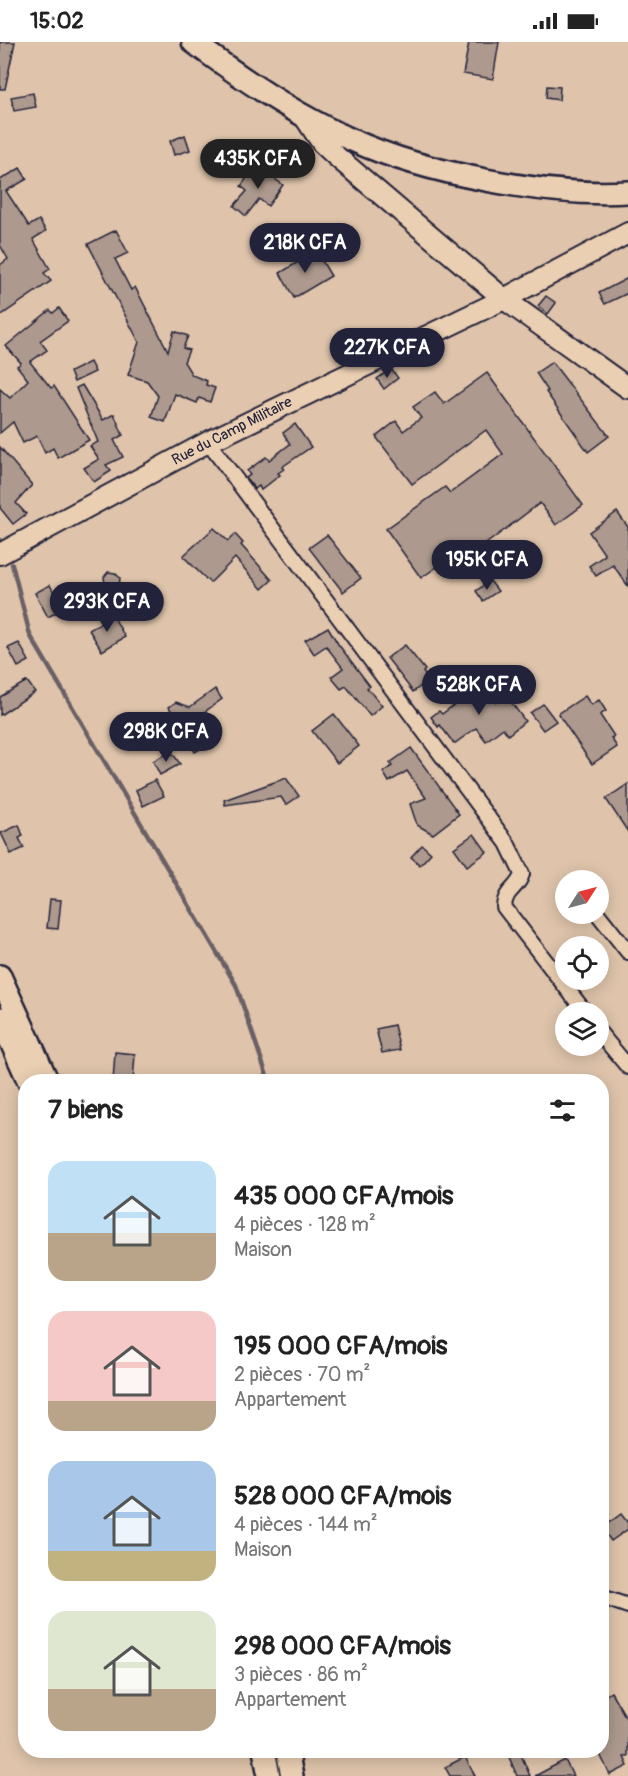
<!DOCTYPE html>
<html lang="fr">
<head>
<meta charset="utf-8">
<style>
  :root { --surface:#fff; --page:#f6f6f6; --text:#222; --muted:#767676; --accent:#22223b }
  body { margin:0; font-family:Pangolin,sans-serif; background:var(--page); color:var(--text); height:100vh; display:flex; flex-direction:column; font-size:22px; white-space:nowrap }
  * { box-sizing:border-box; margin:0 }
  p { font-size:20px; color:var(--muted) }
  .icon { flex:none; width:33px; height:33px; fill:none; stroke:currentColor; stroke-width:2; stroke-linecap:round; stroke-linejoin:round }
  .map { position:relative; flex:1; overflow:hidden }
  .side { position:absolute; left:18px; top:1032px; width:591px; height:684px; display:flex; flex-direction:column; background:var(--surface); border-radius:24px; box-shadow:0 3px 15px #0003 }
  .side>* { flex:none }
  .needle { width:39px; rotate:54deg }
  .buttons { position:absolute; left:555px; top:828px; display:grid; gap:12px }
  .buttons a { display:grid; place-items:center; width:54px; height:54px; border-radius:50%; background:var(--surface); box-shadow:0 3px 15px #0003; font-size:30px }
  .price { position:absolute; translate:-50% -51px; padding:0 14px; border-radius:21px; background:var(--accent); color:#fff; font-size:20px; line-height:39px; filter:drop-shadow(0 2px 3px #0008) }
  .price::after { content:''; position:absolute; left:50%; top:36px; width:18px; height:14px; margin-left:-9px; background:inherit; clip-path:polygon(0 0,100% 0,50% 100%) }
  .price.on { background:#222; color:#fff }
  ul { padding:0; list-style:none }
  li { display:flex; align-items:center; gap:18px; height:150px; padding:0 30px }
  li span { display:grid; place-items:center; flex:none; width:168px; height:120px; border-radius:18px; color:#555 }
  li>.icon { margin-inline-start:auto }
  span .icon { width:72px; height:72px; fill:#fffc; stroke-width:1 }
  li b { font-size:26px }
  h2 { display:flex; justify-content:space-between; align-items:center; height:72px; padding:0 30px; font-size:26px }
  .status { display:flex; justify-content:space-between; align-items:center; height:42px; padding:0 30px; background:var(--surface); direction:ltr }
  .status svg { height:16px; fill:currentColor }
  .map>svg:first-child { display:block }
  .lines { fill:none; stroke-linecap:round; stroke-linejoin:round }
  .stream { stroke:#695f66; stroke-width:4.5 }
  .building { fill:#ad998d; stroke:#22223b; stroke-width:1.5 }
  .street-casing { stroke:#22223b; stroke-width:18 }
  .secondary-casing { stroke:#22223b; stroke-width:24 }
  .primary-casing { stroke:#22223b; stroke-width:26 }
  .street { stroke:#ebcfb2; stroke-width:14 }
  .secondary { stroke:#ebcfb2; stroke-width:20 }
  .primary { stroke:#ebcfb2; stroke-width:21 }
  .labels { text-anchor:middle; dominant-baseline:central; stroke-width:4.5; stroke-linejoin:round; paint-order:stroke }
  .street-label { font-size:15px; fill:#22223b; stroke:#ebcfb2 }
</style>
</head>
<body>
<div class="status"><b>15:02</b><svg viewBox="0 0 49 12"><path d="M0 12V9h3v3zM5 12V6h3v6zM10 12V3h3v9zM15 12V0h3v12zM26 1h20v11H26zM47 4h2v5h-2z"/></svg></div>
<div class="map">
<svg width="628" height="1734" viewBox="0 0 628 1734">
  <rect width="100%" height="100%" fill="#dfc4ab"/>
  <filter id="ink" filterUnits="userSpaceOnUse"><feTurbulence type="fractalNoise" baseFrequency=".0167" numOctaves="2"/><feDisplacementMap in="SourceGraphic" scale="12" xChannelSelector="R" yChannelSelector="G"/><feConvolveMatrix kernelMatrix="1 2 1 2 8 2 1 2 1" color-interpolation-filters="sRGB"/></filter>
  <g filter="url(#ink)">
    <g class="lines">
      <g class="stream">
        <path d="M0,498L1,500"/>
        <path d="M12,522L30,593L236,943L269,1040"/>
      </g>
    </g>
    <g class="building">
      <path d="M0,0H15L5,47H0Z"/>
      <path d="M469,0H499L493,37L463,32Z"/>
      <path d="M547,44L560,45L559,58L546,56Z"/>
      <path d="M33,51L36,65L14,69L11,55Z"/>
      <path d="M185,93L190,108L174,113L170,99Z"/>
      <path d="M256,123L283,143L268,164L259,157L246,174L234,164L247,149L241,144Z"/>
      <path d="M20,126L27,137L6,149L29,184L39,178L46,189L33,197L50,227L44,231L51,239L0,274V223L8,217L0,203V138Z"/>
      <path d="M116,188L128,211L115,217L131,248L135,245L168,309L174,289L188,294L183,306L189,308L184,320L192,333L207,339L206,343L215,346L210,360L199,356L197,361L175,352L165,380L151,375L158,354L147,339L128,333L139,300L88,202Z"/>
      <path d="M315,207L331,234L294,256L280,231L305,216L304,213Z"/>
      <path d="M628,236V251L605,262L599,251Z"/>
      <path d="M546,254L556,261L548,272L538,264Z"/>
      <path d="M59,266L68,279L40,299L47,308L30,320L51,346L54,344L89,398L58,416L53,406L45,411L37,394L23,401L13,380L0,391V347L10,356L28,338L17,324L21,321L6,304L50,268L53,271Z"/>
      <path d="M90,320L95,330L74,340L70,330Z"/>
      <path d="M552,320L609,394L588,410L546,350L548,349L536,331Z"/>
      <path d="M391,327L398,336L384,347L377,337Z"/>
      <path d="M487,331L583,463L556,483L540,461L466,517L460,509L421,536L386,487L445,445L450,451L503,412L486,388L412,442L376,395L396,379L403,389L421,376L413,365L435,350L444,362Z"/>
      <path d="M82,343L103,378L114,372L123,393L114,398L123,415L106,423L111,429L94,440L84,426L99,417L90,404L98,400L76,346Z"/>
      <path d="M295,382L311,405L282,425L284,427L278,431L280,433L261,448L259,444L255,447L246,436L250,433L247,429L266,415L269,418L290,402L283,391Z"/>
      <path d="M0,405L32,443L16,461L26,472L13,482L0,466Z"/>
      <path d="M617,470L628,485V544L613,523L596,534L589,524L605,513L589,490Z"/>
      <path d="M214,486L228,499L235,492L243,501L241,503L272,538L262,547L235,516L210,541L183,514Z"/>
      <path d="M327,493L361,536L343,550L309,506Z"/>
      <path d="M108,530L115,531L120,536L119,543L113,546L105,542L104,535Z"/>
      <path d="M490,539L498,549L483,559L476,549Z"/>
      <path d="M50,543L63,567L48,575L35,551Z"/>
      <path d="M113,574L125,595L102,609L89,588Z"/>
      <path d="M328,585L338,602L370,644L367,646L382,664L370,674L346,644L341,647L331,635L343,626L326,604L314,612L305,598Z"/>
      <path d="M19,601L29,619L18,625L8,606Z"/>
      <path d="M405,603L425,628L423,630L429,638L413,650L387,616Z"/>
      <path d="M27,639L35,650L0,673V655Z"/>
      <path d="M482,641L496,660L506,653L525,679L508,693L503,686L486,699L476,686L454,702L440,683L438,685L431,675L439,669L442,672Z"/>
      <path d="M215,647L222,657L195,677L209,702L195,710L169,665L176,660L190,665Z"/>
      <path d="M585,654L591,663L599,658L606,669L600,673L614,694L611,696L617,705L592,722L558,672Z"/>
      <path d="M543,662L556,679L543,688L530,671Z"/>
      <path d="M334,672L359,704L337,721L312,689Z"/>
      <path d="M411,706L459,772L433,792L417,783L410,762L426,756L407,729L389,740L383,730L392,724L390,721Z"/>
      <path d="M171,709L180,722L160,733L153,719Z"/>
      <path d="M286,736L299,754L286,763L281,755L225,763L224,758Z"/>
      <path d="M155,738L164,754L143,764L136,748Z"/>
      <path d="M628,742V790L606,757Z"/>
      <path d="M19,783L23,794L19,796L24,806L11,812L1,791Z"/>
      <path d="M474,792L487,810L467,824L454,806Z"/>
      <path d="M422,803L431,811L420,823L411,815Z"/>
      <path d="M50,857L61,858L58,887L47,886Z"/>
      <path d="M394,983L400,1008L382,1011L376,987Z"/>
      <path d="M115,1010L135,1012L133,1040H113Z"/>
      <path d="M621,1472L628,1481V1487L611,1499L602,1486Z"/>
      <path d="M611,1650L628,1679V1714L624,1715L628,1724L610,1733L598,1708H602V1656Z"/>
      <path d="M506,1708H519L530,1734H517Z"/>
      <path d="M465,1715L475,1734H450L445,1725Z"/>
      <path d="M565,1718L573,1734H535Z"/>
    </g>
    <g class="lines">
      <defs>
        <g id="street">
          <path d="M208,400L507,801L522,832C518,847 505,847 504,865L585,970"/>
          <path d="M598,872L628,910"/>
          <path d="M598,989L628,1025"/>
          <path d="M602,1555L628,1564"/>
        </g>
        <g id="secondary">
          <path d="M304,74L322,101L337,115L504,257L628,346"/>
          <path d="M0,512L208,400L504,257L628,191"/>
        </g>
        <g id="primary">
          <path d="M193,0C242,37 295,73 352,98C424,131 548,155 628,150"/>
          <path d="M0,934L48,1040"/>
          <path d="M0,976L29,1040"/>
          <path d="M264,1708L269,1734"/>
          <path d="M287,1708L292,1734"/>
        </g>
      </defs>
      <use href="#street" class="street-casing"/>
      <use href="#secondary" class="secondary-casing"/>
      <use href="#primary" class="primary-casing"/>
      <use href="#street" class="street"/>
      <use href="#secondary" class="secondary"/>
      <use href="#primary" class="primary"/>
    </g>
  </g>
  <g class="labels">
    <g class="street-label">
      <text transform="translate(232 389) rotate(-27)">Rue du Camp Militaire</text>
    </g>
  </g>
</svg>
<div class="buttons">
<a><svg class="needle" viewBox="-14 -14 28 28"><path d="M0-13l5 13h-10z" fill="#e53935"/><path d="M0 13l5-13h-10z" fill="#767676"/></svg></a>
<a><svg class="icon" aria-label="locate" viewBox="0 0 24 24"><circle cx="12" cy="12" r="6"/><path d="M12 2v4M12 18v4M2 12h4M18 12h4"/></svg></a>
<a><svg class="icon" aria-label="layers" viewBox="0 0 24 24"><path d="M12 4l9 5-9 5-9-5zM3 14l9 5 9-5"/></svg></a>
</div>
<b class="price on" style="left:258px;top:148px">435K CFA</b>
<b class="price" style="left:305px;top:232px">218K CFA</b>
<b class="price" style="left:387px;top:337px">227K CFA</b>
<b class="price" style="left:487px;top:549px">195K CFA</b>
<b class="price" style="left:107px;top:591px">293K CFA</b>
<b class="price" style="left:479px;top:674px">528K CFA</b>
<b class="price" style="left:166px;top:721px">298K CFA</b>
<section class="side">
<h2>7 biens<svg class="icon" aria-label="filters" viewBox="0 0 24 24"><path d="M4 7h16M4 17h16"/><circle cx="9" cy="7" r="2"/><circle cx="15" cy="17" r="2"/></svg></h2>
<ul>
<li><span style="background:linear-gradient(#bfe0f5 60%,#b9a48a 0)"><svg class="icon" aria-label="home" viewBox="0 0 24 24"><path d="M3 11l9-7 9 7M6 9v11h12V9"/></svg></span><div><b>435 000 CFA/mois</b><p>4 pièces · 128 m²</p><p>Maison</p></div></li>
<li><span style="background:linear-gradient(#f6c9c9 75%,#b9a48a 0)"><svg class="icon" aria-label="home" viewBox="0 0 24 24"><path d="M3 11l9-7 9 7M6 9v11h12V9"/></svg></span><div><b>195 000 CFA/mois</b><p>2 pièces · 70 m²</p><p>Appartement</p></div></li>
<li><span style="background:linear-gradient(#a9c7e8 75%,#c2b280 0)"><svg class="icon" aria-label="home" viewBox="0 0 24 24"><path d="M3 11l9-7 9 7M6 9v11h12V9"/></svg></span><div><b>528 000 CFA/mois</b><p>4 pièces · 144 m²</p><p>Maison</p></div></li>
<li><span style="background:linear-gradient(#dfe7d0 65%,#b9a48a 0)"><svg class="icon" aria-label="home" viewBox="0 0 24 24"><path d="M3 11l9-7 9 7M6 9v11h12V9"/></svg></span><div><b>298 000 CFA/mois</b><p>3 pièces · 86 m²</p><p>Appartement</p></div></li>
</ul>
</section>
</div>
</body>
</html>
